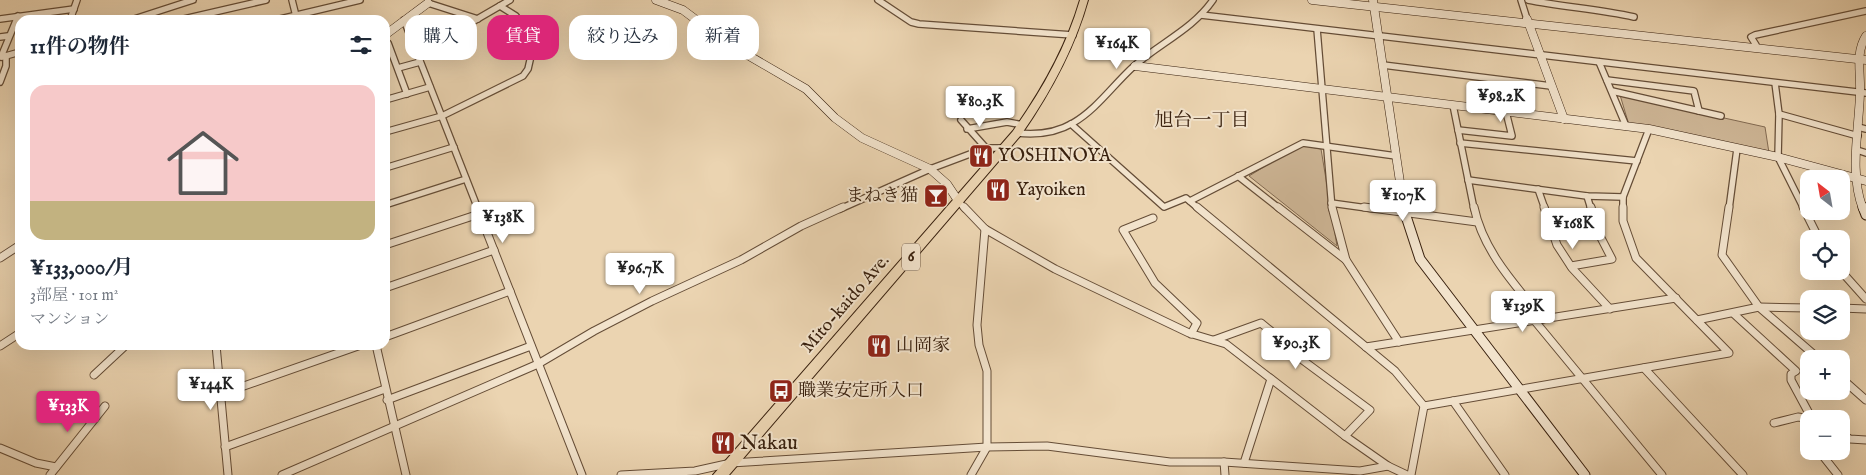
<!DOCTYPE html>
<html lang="ja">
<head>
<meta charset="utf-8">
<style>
  :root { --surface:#fff; --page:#f2f2f3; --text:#1f2937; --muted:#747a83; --line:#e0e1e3; --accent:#db2777 }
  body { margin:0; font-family:"IM FELL English","Noto Serif JP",serif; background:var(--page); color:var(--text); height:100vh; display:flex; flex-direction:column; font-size:19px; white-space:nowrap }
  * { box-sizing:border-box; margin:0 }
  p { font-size:16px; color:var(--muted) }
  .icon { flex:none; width:28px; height:28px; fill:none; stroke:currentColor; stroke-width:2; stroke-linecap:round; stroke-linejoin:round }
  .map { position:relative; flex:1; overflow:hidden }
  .details { position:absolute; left:15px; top:15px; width:375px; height:335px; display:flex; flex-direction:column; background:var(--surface); border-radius:15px; box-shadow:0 5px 20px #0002 }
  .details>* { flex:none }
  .banner { position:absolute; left:405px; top:15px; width:475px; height:45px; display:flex; gap:10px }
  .needle { width:32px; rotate:329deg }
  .fabs { position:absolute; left:1800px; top:170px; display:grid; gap:10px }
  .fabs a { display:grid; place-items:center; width:50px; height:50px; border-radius:10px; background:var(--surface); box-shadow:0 5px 20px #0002; font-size:25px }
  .price { position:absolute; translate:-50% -42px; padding:0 11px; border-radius:5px; background:#fff; color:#222; font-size:16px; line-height:32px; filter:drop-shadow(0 1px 2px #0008) }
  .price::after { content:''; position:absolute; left:50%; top:30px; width:15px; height:11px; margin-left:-8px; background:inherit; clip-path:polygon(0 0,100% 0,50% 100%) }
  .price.on { background:var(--accent); color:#fff }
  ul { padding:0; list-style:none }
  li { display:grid; align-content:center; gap:10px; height:265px; padding:0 15px }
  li+li { border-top:1px solid var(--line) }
  li span { display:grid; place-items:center; height:155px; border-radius:15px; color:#555 }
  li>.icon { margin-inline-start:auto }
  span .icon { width:90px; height:90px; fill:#fffc; stroke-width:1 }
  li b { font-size:21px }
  h2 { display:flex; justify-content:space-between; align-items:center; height:60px; padding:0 15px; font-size:21px }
  .tag { padding:0 18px; border-radius:15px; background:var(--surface); box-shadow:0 5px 20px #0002; font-size:18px; line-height:45px }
  .tag.on { background:var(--accent); color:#fff }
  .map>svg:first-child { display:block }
  .green { fill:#cdb595; stroke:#826a52 }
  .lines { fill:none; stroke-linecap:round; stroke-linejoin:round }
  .street-far1-casing { stroke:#654d37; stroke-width:8 }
  .street-casing { stroke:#654d37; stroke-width:9 }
  .secondary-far1-casing { stroke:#38200e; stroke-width:9 }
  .secondary-casing { stroke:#38200e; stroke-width:11 }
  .highway-casing { stroke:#38200e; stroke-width:2 }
  .street-far1 { stroke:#f2e3cc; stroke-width:5.5 }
  .street { stroke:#f2e3cc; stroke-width:7 }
  .secondary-far1 { stroke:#f2e3cc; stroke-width:8 }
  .secondary { stroke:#f2e3cc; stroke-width:9 }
  .highway { fill:#ebd4b1; fill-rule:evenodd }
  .labels { text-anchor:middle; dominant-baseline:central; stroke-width:4; stroke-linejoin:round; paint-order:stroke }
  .shield { fill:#f2e3cc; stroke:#705a47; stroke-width:1 }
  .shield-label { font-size:16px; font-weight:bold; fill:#38200e }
  .poi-label { font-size:18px; fill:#38200e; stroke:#f2e3cc; text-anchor:start }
  .street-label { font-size:18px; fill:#38200e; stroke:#f2e3cc }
  .neighbourhood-label { font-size:19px; fill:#38200e; stroke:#f2e3cc }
  .near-poi-label { font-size:21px; fill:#38200e; stroke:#f2e3cc; text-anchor:start }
</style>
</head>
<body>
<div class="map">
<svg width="1866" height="475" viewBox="0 0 1866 475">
  <rect width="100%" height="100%" fill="#ebd4b1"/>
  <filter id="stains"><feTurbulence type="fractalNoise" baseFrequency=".004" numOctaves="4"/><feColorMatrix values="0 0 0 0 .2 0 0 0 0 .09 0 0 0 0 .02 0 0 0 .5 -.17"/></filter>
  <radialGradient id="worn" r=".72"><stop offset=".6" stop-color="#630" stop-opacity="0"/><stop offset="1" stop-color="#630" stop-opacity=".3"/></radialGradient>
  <g class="green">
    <path d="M1620,95L1765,127L1769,153L1629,125Z"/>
    <path d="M1300,145L1321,149L1337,246L1249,176Z"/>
  </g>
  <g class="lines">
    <defs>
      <g id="street-far1">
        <path d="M292,0L297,20"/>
        <path d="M878,0L911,22L919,24L1073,35"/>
        <path d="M1521,0L1527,19"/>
        <path d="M1528,0C1563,7 1599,9 1634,17"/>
        <path d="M428,3L478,19"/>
        <path d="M1201,15L1866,93"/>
        <path d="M0,19L74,9"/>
        <path d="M184,19L266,0"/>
        <path d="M70,20L77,0"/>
        <path d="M131,20L193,0"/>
        <path d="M276,20L360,0"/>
        <path d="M404,20L478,209"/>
        <path d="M1317,29L1332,209"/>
        <path d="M0,37L8,36"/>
        <path d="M385,42L388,43L407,94"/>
        <path d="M1756,45L1751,37L1755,35L1866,11"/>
        <path d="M417,54L510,0"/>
        <path d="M1,57L18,16"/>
        <path d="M2,57L20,52"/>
        <path d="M1599,62L1626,126"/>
        <path d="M1383,65L1551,86"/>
        <path d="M398,68L420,62"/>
        <path d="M1607,80L1694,91L1699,111"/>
        <path d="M0,82L6,66V56"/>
        <path d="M1775,83L1779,114L1778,157L1804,209"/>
        <path d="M1612,91L1721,116"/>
        <path d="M385,100L430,87"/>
        <path d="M1453,105L1474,209"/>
        <path d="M1779,114L1858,136"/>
        <path d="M961,120L986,148"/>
        <path d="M1071,124L1164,207L1186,198L1199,209"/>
        <path d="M1858,127L1866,129"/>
        <path d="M967,129L1007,122L1023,125"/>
        <path d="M1458,130L1512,136L1506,112"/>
        <path d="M385,132L442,116L523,76L528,69L533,47L516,16L500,6"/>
        <path d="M1017,133C1035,135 1056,133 1073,123C1097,109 1113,85 1134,66C1160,43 1193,29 1213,0"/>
        <path d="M1460,143L1637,161"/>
        <path d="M1857,150L1866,153"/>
        <path d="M385,168L454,147"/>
        <path d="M1238,176L1280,209"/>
        <path d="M1468,180L1587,196L1623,197"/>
        <path d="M1538,189L1545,209"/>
        <path d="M1587,196L1591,209"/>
        <path d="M1190,201L1303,143L1396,156"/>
        <path d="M959,202L965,209"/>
        <path d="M1331,203L1374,209"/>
        <path d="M385,205L466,179"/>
        <path d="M840,209L930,169L986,148H1005"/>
        <path d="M1623,209V197L1649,129"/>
        <path d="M1729,209L1737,149"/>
      </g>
      <g id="street">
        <path d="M477,207L582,475"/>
        <path d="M964,207L985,229L1055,269L1189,333L1226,344L1345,436L1388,466L1407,475"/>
        <path d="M1197,207L1395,371L1424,406L1411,475"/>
        <path d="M1278,207L1346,260"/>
        <path d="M1332,207L1346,260L1399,342"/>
        <path d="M1364,207L1477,222"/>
        <path d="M1474,207C1483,251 1515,285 1543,319"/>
        <path d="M1544,207L1557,245L1572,268L1610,309"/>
        <path d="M1729,207L1722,255L1759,307L1819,359"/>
        <path d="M1803,207L1819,239"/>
        <path d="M1153,218L1123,230L1155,283L1197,323L1191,334"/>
        <path d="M385,245L479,214"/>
        <path d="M0,258L20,245"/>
        <path d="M1571,266L1612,259L1600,236L1591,207"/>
        <path d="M1841,271L1866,299"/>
        <path d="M385,288L494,250"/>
        <path d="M1841,308L1866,309"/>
        <path d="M1734,314L1796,371L1791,374V380L1812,419"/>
        <path d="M1534,320L1662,475"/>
        <path d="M1697,320L1759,307L1809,308"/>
        <path d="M385,337L510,291"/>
        <path d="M1214,340L1261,323L1277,336L1289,350L1370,410L1345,436"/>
        <path d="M111,345H121"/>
        <path d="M216,345L228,475"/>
        <path d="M376,345L406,475"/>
        <path d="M0,346L20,333"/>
        <path d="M1366,347L1676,298"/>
        <path d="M1644,368L1743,475"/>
        <path d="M94,375L124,347L121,345"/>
        <path d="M1841,378L1866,400"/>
        <path d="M221,394L361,345"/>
        <path d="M387,400L531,346"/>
        <path d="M1453,401L1505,475"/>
        <path d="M1424,406L1729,353L1636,258L1623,221V207"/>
        <path d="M1774,423L1798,417L1811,419"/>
        <path d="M1841,434L1850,439L1866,440"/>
        <path d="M225,447L385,389"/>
        <path d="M0,448L36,463L56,467"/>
        <path d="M1819,451L1838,475"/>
        <path d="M1224,462L1225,475"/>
        <path d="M1244,463L1271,379"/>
        <path d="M50,475L105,406"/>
        <path d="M282,475L538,364L594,331L652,301L741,260L801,226L843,207"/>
        <path d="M621,475L695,471L731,463L987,447L1047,446L1170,462H1224L1360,471L1388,466"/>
        <path d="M971,475L987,447V371L979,345L977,325L985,229"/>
      </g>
      <g id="secondary-far1">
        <path d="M656,0L683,10L727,43L806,89L835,118L862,138L930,169L947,184L959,202"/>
        <path d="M1312,0L1866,60"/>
        <path d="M1373,0L1404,209"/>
        <path d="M1527,19L1564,119"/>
        <path d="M385,35L428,3"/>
        <path d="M1135,66L1649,129L1778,157L1866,181"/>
        <path d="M1863,209C1849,173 1859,130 1860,93C1861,73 1855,53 1866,36"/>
      </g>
      <g id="secondary">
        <path d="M1403,207L1420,259L1585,475"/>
        <path d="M1863,207L1866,215"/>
      </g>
      <path id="highway" d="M1080,0H1088C1074,50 1050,93 1021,135L729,475H713L1013,131C1042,90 1066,48 1080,0Z"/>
    </defs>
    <use href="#street-far1" class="street-far1-casing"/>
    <use href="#street" class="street-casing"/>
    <use href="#secondary-far1" class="secondary-far1-casing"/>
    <use href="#secondary" class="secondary-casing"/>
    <use href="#highway" class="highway-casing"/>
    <use href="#street-far1" class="street-far1"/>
    <use href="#street" class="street"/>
    <use href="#secondary-far1" class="secondary-far1"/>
    <use href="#secondary" class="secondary"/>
    <use href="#highway" class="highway"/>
  </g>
  <defs>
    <symbol id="restaurant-square" viewBox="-11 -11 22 22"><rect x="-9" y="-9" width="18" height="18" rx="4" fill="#8f2418" stroke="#f2e3cc"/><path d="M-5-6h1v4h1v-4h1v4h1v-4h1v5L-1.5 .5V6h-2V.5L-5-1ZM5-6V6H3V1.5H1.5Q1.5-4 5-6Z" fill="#fff"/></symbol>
    <symbol id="bar-square" viewBox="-11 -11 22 22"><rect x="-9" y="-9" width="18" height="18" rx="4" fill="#8f2418" stroke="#f2e3cc"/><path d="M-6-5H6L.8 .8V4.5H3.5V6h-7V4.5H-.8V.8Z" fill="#fff"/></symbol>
    <symbol id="bus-square" viewBox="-11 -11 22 22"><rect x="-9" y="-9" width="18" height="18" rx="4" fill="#8f2418" stroke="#f2e3cc"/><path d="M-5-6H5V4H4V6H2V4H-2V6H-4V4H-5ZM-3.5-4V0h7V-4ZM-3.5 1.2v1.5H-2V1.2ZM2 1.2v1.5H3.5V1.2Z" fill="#fff"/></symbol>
  </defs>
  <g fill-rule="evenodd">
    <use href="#restaurant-square" x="967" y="142" width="28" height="28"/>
    <use href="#restaurant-square" x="984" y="176" width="28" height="28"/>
    <use href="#bar-square" x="922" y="182" width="28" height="28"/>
    <use href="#restaurant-square" x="865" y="332" width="28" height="28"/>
    <use href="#bus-square" x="767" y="377" width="28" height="28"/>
    <use href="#restaurant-square" x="709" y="429" width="28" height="28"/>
  </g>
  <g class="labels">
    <rect class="shield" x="902" y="243.5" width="18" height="27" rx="4"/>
    <g class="shield-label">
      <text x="911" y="257">6</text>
    </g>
    <g class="poi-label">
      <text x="998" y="156">YOSHINOYA</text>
      <text x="1016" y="190">Yayoiken</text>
      <text x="918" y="196" text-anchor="end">まねき猫</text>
      <text x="896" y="346">山岡家</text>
      <text x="798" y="391">職業安定所入口</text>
    </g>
    <g class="street-label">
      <text transform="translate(846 304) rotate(-49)">Mito-kaido Ave.</text>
    </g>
    <g class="neighbourhood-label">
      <text x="1202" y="121">旭台一丁目</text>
    </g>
    <g class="near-poi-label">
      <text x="740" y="443">Nakau</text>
    </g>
  </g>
  <rect width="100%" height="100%" filter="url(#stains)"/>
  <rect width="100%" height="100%" fill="url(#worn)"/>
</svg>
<div class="fabs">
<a><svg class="needle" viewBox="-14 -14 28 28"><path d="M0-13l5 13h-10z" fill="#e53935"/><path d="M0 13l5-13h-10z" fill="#747a83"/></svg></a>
<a><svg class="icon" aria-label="locate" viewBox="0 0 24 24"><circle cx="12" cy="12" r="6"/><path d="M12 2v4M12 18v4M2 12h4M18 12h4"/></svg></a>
<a><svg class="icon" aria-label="layers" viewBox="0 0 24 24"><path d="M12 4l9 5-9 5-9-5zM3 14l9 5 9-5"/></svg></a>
<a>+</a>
<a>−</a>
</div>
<b class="price" style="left:1117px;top:70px">¥164K</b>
<b class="price" style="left:1501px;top:123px">¥98.2K</b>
<b class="price" style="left:980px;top:128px">¥80.3K</b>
<b class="price" style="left:1403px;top:222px">¥107K</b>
<b class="price" style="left:503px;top:244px">¥138K</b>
<b class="price" style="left:1573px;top:250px">¥168K</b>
<b class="price" style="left:640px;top:295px">¥96.7K</b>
<b class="price" style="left:1523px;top:333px">¥139K</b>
<b class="price" style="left:1296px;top:370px">¥90.3K</b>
<b class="price" style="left:211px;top:411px">¥144K</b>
<b class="price on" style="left:68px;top:433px">¥133K</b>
<div class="banner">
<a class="tag">購入</a>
<a class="tag on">賃貸</a>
<a class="tag">絞り込み</a>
<a class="tag">新着</a>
</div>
<section class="details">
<h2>11件の物件<svg class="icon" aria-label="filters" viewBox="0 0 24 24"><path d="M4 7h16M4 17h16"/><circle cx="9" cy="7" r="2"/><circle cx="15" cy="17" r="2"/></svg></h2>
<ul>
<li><span style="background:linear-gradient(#f6c9c9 75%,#c2b280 0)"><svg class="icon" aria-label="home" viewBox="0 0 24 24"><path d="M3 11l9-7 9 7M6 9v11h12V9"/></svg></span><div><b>¥133,000/月</b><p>3部屋 · 101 m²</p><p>マンション</p></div></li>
</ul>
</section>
</div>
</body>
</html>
